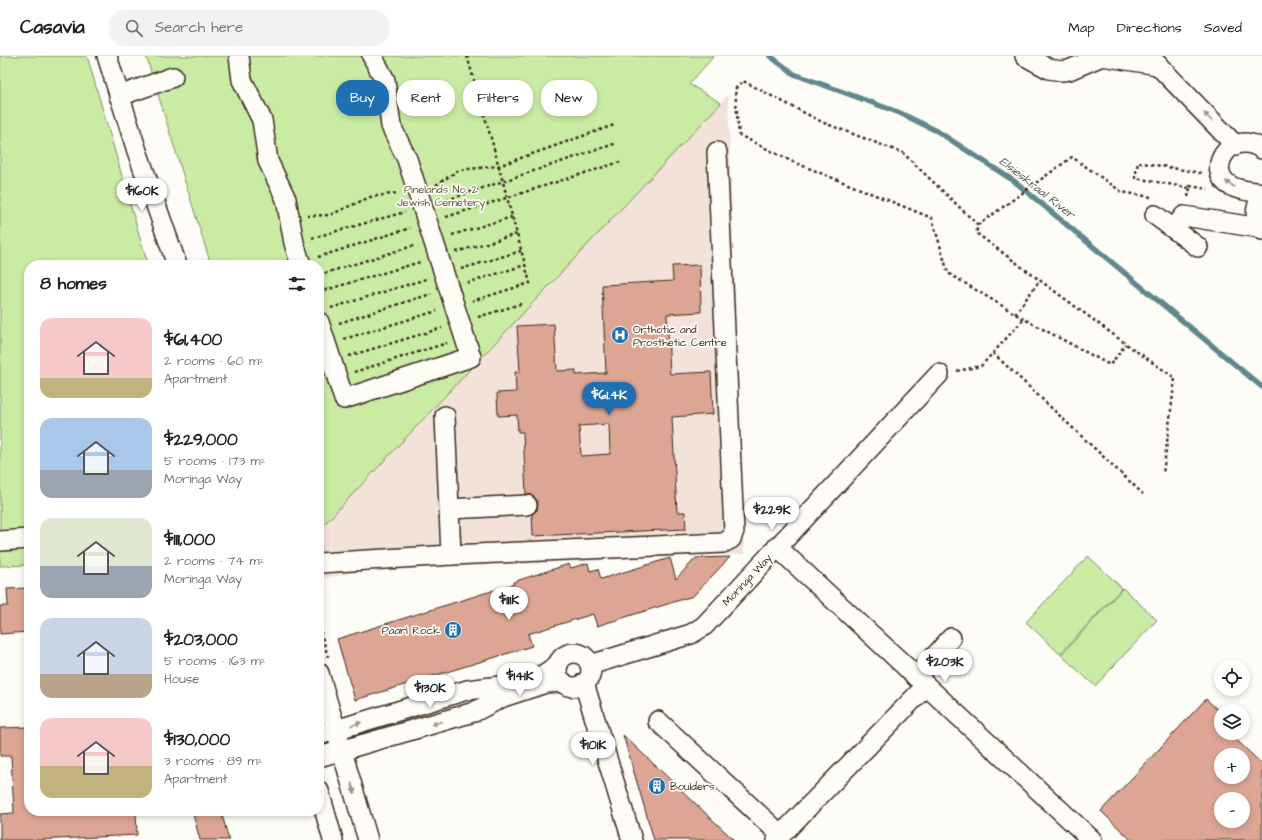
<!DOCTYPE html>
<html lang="en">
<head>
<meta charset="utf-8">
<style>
  :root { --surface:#fff; --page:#f2f2f2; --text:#202124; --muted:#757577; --line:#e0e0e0; --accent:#1f6fb2 }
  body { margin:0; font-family:"Architects Daughter",sans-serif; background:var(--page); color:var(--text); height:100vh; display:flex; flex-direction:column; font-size:15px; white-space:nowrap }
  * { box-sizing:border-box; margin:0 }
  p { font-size:13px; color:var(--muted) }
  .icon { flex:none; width:22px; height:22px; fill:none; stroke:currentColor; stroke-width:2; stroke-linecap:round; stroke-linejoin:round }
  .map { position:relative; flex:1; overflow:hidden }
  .sheet { position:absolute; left:24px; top:204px; width:300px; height:556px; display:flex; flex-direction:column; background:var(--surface); border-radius:16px; box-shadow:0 2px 6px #0003 }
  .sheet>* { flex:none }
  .hud { position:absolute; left:336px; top:24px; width:380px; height:36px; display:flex; gap:8px }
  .buttons { position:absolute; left:1214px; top:604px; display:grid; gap:8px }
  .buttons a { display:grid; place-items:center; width:36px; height:36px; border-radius:50%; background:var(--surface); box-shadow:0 2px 6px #0003; font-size:20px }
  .price { position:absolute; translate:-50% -34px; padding:0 9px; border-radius:14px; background:#fff; color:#222; font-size:13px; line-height:26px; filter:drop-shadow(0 1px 2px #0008) }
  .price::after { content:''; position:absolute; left:50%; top:24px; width:12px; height:9px; margin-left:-6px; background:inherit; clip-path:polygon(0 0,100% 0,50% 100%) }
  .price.current { background:var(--accent); color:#fff }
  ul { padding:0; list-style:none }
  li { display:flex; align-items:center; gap:12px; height:100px; padding:0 16px }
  li span { display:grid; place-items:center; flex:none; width:112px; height:80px; border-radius:12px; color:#555 }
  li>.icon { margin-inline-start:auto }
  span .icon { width:48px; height:48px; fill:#fffc; stroke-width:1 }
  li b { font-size:17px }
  h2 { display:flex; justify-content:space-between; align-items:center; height:48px; padding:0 16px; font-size:17px }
  .tag { padding:0 14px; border-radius:16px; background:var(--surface); box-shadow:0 2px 6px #0003; font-size:14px; line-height:36px }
  .tag.current { background:var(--accent); color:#fff }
  header { display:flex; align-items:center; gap:24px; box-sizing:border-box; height:56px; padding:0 20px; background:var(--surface); border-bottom:1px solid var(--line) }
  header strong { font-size:19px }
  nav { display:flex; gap:22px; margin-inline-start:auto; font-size:14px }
  .search { width:280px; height:36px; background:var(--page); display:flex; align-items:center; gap:10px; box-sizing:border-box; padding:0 14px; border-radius:16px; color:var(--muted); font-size:15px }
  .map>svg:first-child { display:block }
  .built { fill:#f3e2d9 }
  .green { fill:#c9eba4; stroke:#828a61 }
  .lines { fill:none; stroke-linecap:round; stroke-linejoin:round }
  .stream { stroke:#60888c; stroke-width:5.5 }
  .building { fill:#dca594; stroke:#3b2a1e; fill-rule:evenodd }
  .minor-casing { stroke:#3b2a1e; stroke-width:22 }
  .path { stroke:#3b2a1e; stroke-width:2.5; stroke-dasharray:3 3; stroke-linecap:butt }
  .minor { stroke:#fdfcf7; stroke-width:19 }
  .oneway { fill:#9c938a }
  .labels { text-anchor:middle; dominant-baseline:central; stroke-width:3.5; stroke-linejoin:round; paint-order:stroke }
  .park-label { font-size:11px; fill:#5e5a40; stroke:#fdfcf7 }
  .poi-label { font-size:11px; fill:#3b2a1e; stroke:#fdfcf7; text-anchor:start }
  .street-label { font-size:11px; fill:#3b2a1e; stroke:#fdfcf7 }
  .water-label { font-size:12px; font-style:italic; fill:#4e5955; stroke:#fdfcf7 }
</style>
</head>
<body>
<header>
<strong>Casavia</strong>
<div class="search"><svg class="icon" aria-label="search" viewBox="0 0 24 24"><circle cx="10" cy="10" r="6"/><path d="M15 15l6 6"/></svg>Search here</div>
<nav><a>Map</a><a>Directions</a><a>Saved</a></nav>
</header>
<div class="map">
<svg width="1262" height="784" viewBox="0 0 1262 784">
  <rect width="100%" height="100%" fill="#fdfcf7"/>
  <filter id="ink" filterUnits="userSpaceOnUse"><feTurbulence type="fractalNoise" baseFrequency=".025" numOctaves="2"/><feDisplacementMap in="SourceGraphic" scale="8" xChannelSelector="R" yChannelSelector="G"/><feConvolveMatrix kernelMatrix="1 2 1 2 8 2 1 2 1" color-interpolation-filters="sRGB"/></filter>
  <g filter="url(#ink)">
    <path class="built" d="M728,39L744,498L363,515L319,523V474Z"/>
    <g class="green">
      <path d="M0,0H87L148,209H29V509L0,510Z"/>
      <path d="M146,0H714L689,28L721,47L319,474V209H211Z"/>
      <path d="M1088,500L1122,532L1060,598L1026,566Z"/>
      <path d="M1123,532L1157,564L1095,630L1061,599Z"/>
    </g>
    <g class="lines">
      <path class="stream" d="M770,0L794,18L900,57L937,75L1014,125L1262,331"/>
    </g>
    <g class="building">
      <path d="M700,209L701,256L667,258L670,318L711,316L713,358L672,361L677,456H685L686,473L533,480L532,458L537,454L538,448L536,443L532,439L526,438L523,376H518L517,359L498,360L497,337L516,336L515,316H520L517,270L554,268L557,315L576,314V319L606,317L602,229L673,225L672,210ZM609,368L610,398L581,400L579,370Z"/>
      <path d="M730,501L693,540L597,570L593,558L528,578L532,590L355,644L337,583L514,528L513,526L569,508L571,512L588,507L590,515L598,513L601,523L670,502L676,523L696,502Z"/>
      <path d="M27,532L29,548V576L0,578V550H8L7,533Z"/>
      <path d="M1206,643L1221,657V677H1229L1262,708V784H1131L1101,755ZM1221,699H1243V721H1221ZM1221,743H1243V765H1221Z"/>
      <path d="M29,671V755H136L137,779L37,784H0V758L14,757L11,700H0V672Z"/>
      <path d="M623,679L734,784H654Z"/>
      <path d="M192,755H217L218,760L222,759L229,784H200Z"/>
    </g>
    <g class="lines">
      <defs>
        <g id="minor">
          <path d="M107,0L136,92L177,209"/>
          <path d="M239,0L242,24L262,64L268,105L286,143L294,187L301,209"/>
          <path d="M1025,0L1049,13L1062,15L1069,14L1102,0L1158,9"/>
          <path d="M1150,1L1235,89"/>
          <path d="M119,40L173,21"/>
          <path d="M1262,93C1229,71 1204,116 1231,130C1240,135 1252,135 1262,137"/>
          <path d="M1262,137C1257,149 1252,162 1262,174"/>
          <path d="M1155,159L1198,191"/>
          <path d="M1174,173L1184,160L1260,172"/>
          <path d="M319,266L344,343L471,301L407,103L391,70L385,24L372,0"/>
          <path d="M445,360L451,499"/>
          <path d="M449,453L527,449"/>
          <path d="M0,485L29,483"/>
          <path d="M777,491L1092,784"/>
          <path d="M319,507L451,499L723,487L731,483L734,475L717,96"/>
          <circle cx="574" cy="614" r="17"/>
          <path d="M590,609L691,578L704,570L939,318"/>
          <path d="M319,617L368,784"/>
          <path d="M916,621L951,582"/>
          <path d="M584,627L632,784"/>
          <path d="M658,665L781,779L777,784"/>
          <path d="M319,679L467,634L500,630L543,619L558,609"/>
          <path d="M319,701L474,656L503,641L546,627L563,626"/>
          <path d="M319,735L333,784"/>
          <path d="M781,779L926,630"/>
        </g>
      </defs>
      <use href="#minor" class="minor-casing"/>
      <g class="path">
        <path d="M467,0L493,89L530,227L472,245"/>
        <path d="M1201,117L1138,106L1135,122L1190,132V130L1208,133"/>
        <path d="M436,129L459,114L498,110L614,69"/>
        <path d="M1151,141L1122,136L1072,101L978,169L976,177L1126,288L1175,322L1163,418"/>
        <path d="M1188,141L1190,132"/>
        <path d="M441,146L617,87"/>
        <path d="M307,160L330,159L370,141L398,137"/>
        <path d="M446,161L620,106"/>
        <path d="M978,169L903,97L824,67L743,25L735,33L739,79L791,105L932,162L948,217L1024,263L1110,309L1126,288"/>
        <path d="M452,179L512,161"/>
        <path d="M312,182L405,156"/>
        <path d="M456,196L517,178"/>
        <path d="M318,201L410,172"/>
        <path d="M461,213L521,195"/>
        <path d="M319,219L416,189"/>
        <path d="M467,227L525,209"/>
        <path d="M319,236L420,206"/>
        <path d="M331,252L426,223"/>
        <path d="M1015,258L1040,224"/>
        <path d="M478,261L524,247"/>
        <path d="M339,267L431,238"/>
        <path d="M344,283L437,255"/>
        <path d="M993,297L1143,438"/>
        <path d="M349,300L442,272"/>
        <path d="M957,315L981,310L1024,263"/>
        <path d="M354,316L447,287"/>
        <path d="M319,570L328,601"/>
      </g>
      <use href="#minor" class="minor"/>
    </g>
    <defs><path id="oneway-solid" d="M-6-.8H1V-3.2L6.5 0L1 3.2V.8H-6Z"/></defs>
    <g class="oneway">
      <use href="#oneway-solid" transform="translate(1208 61) rotate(-134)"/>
      <use href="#oneway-solid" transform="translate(1230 128) rotate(-147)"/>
      <use href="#oneway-solid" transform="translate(437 667) rotate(163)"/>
      <use href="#oneway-solid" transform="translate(356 668) rotate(-17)"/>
      <use href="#oneway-solid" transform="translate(353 732) rotate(74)"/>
    </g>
  </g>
  <defs>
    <symbol id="hospital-disc" viewBox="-11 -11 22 22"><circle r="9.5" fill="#1f6fb2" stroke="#fdfcf7"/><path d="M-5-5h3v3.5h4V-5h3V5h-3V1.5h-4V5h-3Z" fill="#fff"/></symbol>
    <symbol id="building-disc" viewBox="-11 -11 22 22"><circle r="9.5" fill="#1f6fb2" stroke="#fdfcf7"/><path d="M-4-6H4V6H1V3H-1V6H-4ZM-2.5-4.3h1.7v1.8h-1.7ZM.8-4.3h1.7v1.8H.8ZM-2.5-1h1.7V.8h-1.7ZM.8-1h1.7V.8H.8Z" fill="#fff"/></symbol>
  </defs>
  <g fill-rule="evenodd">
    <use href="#hospital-disc" x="610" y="269" width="20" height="20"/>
    <use href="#building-disc" x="443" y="564" width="20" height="20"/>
    <use href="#building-disc" x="647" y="720" width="20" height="20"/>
  </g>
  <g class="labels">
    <g class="park-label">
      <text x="441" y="133">Pinelands No. 2<tspan x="441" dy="13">Jewish Cemetery</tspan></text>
    </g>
    <g class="poi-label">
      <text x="633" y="273">Orthotic and<tspan x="633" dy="13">Prosthetic Centre</tspan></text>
      <text x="440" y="574" text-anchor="end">Paarl Rock</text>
      <text x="670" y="730">Boulders</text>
    </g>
    <g class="street-label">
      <text transform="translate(747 524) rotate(-47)">Moringa Way</text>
    </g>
    <g class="water-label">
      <text transform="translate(1037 132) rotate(38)">Elsieskraal River</text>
    </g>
  </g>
</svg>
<div class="buttons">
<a><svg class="icon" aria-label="locate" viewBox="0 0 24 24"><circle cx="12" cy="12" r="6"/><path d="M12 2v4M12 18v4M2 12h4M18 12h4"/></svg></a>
<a><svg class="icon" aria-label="layers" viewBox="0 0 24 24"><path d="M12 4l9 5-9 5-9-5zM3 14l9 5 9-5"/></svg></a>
<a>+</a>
<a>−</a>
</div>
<b class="price" style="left:142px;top:156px">$160K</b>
<b class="price current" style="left:609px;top:360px">$61.4K</b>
<b class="price" style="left:772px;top:475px">$229K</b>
<b class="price" style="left:509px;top:565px">$111K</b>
<b class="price" style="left:945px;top:627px">$203K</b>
<b class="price" style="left:520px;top:641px">$141K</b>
<b class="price" style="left:430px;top:653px">$130K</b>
<b class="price" style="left:593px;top:710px">$101K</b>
<div class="hud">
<a class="tag current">Buy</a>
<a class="tag">Rent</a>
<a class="tag">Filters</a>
<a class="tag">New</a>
</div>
<section class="sheet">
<h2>8 homes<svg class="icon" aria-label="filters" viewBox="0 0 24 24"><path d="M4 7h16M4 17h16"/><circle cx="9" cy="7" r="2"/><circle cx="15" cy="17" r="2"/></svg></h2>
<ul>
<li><span style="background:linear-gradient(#f6c9c9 75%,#c2b280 0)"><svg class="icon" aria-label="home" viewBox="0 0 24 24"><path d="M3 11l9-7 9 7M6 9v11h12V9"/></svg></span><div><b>$61,400</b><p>2 rooms · 60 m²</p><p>Apartment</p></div></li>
<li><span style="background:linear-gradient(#a9c7e8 65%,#9aa5b1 0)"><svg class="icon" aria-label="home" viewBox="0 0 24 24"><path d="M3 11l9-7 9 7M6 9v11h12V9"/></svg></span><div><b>$229,000</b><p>5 rooms · 173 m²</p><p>Moringa Way</p></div></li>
<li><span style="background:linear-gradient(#dfe7d0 60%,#9aa5b1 0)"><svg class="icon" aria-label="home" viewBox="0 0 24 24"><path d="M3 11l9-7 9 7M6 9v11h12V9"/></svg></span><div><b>$111,000</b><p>2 rooms · 74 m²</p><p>Moringa Way</p></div></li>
<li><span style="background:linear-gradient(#c9d6e8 70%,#b9a48a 0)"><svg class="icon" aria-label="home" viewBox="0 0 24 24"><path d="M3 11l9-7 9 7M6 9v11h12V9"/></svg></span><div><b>$203,000</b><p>5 rooms · 163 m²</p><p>House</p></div></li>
<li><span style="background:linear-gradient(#f6c9c9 60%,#c2b280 0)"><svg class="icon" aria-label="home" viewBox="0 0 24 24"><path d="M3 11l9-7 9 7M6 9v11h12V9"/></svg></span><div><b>$130,000</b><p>3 rooms · 89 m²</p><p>Apartment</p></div></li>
</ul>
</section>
</div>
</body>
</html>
